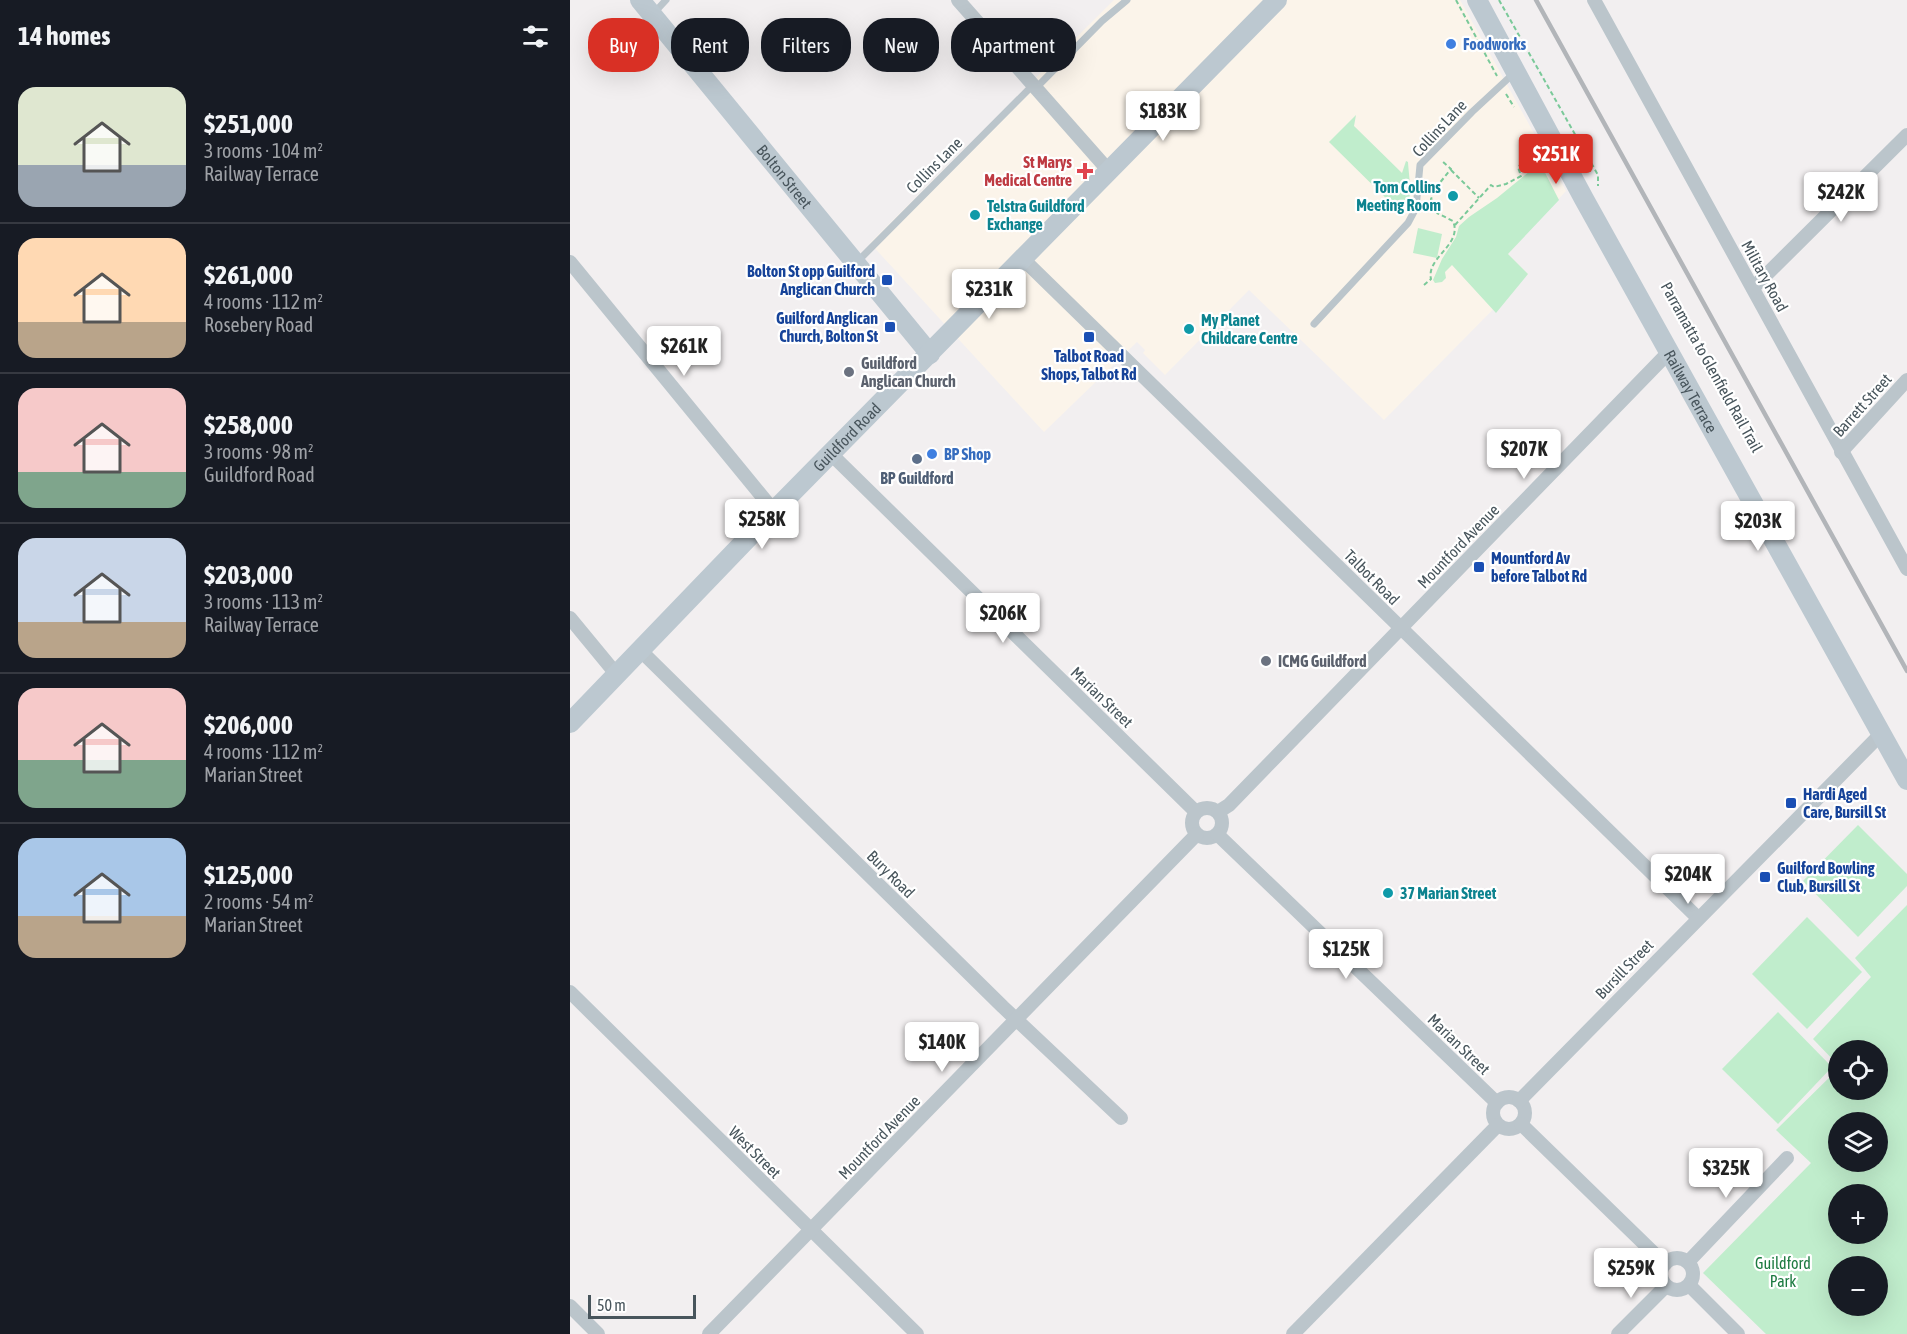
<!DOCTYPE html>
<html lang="en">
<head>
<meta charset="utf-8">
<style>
  :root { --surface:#171b24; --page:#242831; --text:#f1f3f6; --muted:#9ea1a6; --line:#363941; --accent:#d93025 }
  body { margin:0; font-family:"Asap Condensed",sans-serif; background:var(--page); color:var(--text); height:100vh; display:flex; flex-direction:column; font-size:22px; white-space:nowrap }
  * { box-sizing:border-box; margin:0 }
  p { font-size:20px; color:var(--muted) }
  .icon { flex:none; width:33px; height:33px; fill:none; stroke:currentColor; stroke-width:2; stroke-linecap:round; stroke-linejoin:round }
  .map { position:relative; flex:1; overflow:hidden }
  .panel { display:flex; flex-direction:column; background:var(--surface); width:570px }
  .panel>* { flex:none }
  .guide { position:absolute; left:18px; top:18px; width:570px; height:54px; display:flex; gap:12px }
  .buttons { position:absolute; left:1258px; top:1040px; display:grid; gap:12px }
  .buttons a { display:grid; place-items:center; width:60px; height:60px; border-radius:50%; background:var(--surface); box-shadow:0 6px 24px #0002; font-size:30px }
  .scale { position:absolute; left:18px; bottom:15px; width:108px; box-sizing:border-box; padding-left:6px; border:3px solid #48555c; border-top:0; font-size:16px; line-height:21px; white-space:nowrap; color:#48555c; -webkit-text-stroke:4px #fff; paint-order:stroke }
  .price { position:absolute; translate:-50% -51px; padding:0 14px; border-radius:6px; background:#fff; color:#222; font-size:20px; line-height:39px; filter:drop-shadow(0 2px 3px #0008) }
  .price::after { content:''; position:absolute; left:50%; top:36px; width:18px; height:14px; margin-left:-9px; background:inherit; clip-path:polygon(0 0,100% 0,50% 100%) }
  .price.on { background:var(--accent); color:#fff }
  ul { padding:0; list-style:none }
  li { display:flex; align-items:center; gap:18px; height:150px; padding:0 18px }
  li+li { border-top:2px solid var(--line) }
  li span { display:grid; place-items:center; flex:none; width:168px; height:120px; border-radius:18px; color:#555 }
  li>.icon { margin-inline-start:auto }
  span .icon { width:72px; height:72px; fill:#fffc; stroke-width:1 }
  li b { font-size:26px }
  h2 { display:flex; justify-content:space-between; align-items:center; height:72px; padding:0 18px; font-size:26px }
  .chip { padding:0 21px; border-radius:24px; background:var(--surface); box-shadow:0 6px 24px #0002; font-size:21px; line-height:54px }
  .chip.on { background:var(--accent); color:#fff }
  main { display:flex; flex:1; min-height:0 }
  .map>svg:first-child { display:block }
  .commercial { fill:#fbf4ea }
  .green { fill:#c0edcc; fill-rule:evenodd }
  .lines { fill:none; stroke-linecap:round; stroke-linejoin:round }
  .path { stroke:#7ac999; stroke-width:2; stroke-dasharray:4.5 3; stroke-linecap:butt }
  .lane { stroke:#bbc5cb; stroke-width:7 }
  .street { stroke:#bbc5cb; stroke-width:14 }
  .secondary { stroke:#bcc8d0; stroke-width:20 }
  .rail { stroke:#b2b5b9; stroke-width:4.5 }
  .shop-dot { fill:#3f7fe0; stroke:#fff; stroke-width:2 }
  .health-dot { fill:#e0444e; stroke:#fff; stroke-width:2 }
  .culture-dot { fill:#0f9aa8; stroke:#fff; stroke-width:2 }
  .transit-dot { fill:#1a4fb4; stroke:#fff; stroke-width:2 }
  .worship-dot { fill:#6b7280; stroke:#fff; stroke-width:2 }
  .service-dot { fill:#5c6f8a; stroke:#fff; stroke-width:2 }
  .labels { text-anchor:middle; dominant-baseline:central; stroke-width:4.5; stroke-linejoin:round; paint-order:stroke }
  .shop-label { font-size:16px; font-weight:bold; fill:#366cbe; stroke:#fff; text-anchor:start }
  .street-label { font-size:16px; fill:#48555c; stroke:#fff }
  .health-label { font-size:16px; font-weight:bold; fill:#be3a42; stroke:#fff; text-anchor:end }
  .culture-label { font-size:16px; font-weight:bold; fill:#0d838f; stroke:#fff; text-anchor:start }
  .transit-label { font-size:16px; font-weight:bold; fill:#164399; stroke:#fff; text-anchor:start }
  .worship-label { font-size:16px; font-weight:bold; fill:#5b616d; stroke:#fff; text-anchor:start }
  .service-label { font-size:16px; font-weight:bold; fill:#4e5e75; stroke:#fff }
  .park-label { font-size:16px; fill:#1c7a40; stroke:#fff }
</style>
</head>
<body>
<main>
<section class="panel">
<h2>14 homes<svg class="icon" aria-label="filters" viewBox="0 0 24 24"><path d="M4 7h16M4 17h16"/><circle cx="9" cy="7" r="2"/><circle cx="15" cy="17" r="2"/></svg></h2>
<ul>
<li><span style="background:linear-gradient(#dfe7d0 65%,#9aa5b1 0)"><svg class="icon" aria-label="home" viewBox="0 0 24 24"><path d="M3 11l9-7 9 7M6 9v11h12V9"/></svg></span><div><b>$251,000</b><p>3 rooms · 104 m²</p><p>Railway Terrace</p></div></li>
<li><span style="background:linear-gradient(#ffd9b3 70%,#b9a48a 0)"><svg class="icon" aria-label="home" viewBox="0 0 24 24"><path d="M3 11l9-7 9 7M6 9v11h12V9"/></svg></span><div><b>$261,000</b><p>4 rooms · 112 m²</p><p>Rosebery Road</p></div></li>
<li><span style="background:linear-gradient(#f6c9c9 70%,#7fa58c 0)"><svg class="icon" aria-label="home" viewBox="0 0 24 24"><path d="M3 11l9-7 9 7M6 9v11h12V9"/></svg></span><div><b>$258,000</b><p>3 rooms · 98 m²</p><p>Guildford Road</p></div></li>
<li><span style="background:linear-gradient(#c9d6e8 70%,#b9a48a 0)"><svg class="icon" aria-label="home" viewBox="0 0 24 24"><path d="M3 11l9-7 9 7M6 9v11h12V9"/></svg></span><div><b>$203,000</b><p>3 rooms · 113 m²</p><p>Railway Terrace</p></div></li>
<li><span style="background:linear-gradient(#f6c9c9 60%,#7fa58c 0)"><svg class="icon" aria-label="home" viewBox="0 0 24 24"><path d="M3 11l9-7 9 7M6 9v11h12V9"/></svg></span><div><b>$206,000</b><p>4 rooms · 112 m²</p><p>Marian Street</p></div></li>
<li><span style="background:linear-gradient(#a9c7e8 65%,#b9a48a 0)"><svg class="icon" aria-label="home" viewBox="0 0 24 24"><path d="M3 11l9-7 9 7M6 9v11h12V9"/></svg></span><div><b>$125,000</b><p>2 rooms · 54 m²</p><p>Marian Street</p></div></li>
</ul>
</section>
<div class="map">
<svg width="1337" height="1334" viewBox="0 0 1337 1334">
  <rect width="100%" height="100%" fill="#f2eff0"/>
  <path class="commercial" d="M544,0H890L996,191L938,254L958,274L814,420L679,290L595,375L573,353L575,350L567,342L474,432L300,243Z"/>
  <g class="green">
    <path d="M786,115L784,126L832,173L836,161L838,162C839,179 844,201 833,215L759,142Z"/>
    <path d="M965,153L989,200L938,254L958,274L926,313L882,265L875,272L876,278L872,282L865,283L863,280L872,259L886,237L889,226L899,217L927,198L960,171L955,164Z"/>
    <path d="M848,228L872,234L867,258L843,253Z"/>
    <path d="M1288,825L1337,874V886L1288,937L1233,881Z"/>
    <path d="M1337,905V1334H1196L1133,1273L1241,1163L1206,1130L1269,1068V1089H1308V1050H1269V1066L1243,1039L1301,977L1285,958ZM1269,1122H1308V1161H1269ZM1269,1194H1308V1233H1269ZM1269,1266H1308V1305H1269Z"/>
    <path d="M1237,917L1292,972L1237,1029L1182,974Z"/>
    <path d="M1208,1012L1262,1067L1208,1124L1152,1069Z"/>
  </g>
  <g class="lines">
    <g class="path">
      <path d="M886,0L927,76"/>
      <path d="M929,0L1028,175V186"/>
      <path d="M936,94L944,107"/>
      <path d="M881,170L909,198"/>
      <path d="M885,225L921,185L924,187L936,184L951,176L948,167L966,149"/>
      <path d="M854,285L861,279C856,257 893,245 883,221L867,213L861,199L868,185L881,169L871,160"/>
    </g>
    <g class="lane">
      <path d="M84,13L96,0"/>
      <path d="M466,88L532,21L557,0"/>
      <path d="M287,262L463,85"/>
      <path d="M744,324L838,223L846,208L850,165L902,112L943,74"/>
    </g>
    <g class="street">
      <path d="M388,0L539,171"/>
      <path d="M1024,0L1337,569"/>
      <path d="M453,259L1128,918"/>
      <path d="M0,262L204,511"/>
      <path d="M1183,288L1337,135"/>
      <path d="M1271,452L1337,380"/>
      <path d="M261,454L626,812"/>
      <path d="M0,618L47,675"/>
      <path d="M71,651L433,1007L551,1118"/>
      <circle cx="637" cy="823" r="15"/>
      <path d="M648,812L659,805L1099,352"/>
      <path d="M647,834L927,1103"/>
      <path d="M0,992L347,1334"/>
      <circle cx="939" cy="1113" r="16"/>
      <path d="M949,1101L1311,734"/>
      <path d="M951,1124L1095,1264"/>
      <circle cx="1107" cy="1274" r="16"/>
      <path d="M1118,1262L1217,1158"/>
      <path d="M1119,1285L1168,1334"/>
      <path d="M0,1306L28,1334"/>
      <path d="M139,1334L627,834"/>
      <path d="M723,1334L928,1125"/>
      <path d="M1048,1334L1096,1286"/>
    </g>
    <g class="secondary">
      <path id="s1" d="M70,0L360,354"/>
      <path id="s2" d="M907,0L1014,199L1337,780"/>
      <path id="s3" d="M0,723L204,511L707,0"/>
    </g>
    <path class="rail" d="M966,0L1337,671"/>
  </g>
  <g class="shop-dot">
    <circle cx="881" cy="44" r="6"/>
    <circle cx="362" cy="454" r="6"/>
  </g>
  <path class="health-dot" d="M512 162h6v6h6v6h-6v6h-6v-6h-6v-6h6z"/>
  <g class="culture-dot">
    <circle cx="883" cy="196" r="6"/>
    <circle cx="405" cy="215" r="6"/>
    <circle cx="619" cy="329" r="6"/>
    <circle cx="818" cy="893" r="6"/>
  </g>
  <g class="transit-dot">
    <rect x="311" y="274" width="12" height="12" rx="3"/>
    <rect x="314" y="321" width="12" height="12" rx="3"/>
    <rect x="513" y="331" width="12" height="12" rx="3"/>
    <rect x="903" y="561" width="12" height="12" rx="3"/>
    <rect x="1215" y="797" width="12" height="12" rx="3"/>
    <rect x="1189" y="871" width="12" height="12" rx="3"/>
  </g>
  <g class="worship-dot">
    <circle cx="279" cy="372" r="6"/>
    <circle cx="696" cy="661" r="6"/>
  </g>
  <circle class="service-dot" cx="347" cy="459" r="6"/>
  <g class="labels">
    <g class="shop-label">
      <text x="893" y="44">Foodworks</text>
      <text x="374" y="454">BP Shop</text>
    </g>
    <g class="street-label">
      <text transform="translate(869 128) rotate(-47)">Collins Lane</text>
      <text transform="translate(364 165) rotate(-45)">Collins Lane</text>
      <text stroke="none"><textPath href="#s1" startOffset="228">Bolton Street</textPath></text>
      <text transform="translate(1195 276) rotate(61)">Military Road</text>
      <text transform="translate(1142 367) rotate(61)">Parramatta to Glenfield Rail Trail</text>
      <text stroke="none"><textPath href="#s2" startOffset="446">Railway Terrace</textPath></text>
      <text transform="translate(1292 405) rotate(-48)">Barrett Street</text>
      <text stroke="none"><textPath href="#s3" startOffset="398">Guildford Road</textPath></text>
      <text transform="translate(888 546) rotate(-46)">Mountford Avenue</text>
      <text transform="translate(802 577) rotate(45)">Talbot Road</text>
      <text transform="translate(532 697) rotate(44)">Marian Street</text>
      <text transform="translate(321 874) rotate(45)">Bury Road</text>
      <text transform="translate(1054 969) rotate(-46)">Bursill Street</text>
      <text transform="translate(889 1044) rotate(44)">Marian Street</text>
      <text transform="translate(309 1137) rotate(-46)">Mountford Avenue</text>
      <text transform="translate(185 1152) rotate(45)">West Street</text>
    </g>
    <g class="health-label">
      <text x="502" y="162">St Marys<tspan x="502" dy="18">Medical Centre</tspan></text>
    </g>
    <g class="culture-label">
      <text x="871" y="187" text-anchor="end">Tom Collins<tspan x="871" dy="18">Meeting Room</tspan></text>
      <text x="417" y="206">Telstra Guildford<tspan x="417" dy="18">Exchange</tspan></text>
      <text x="631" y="320">My Planet<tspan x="631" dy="18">Childcare Centre</tspan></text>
      <text x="830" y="893">37 Marian Street</text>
    </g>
    <g class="transit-label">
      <text x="305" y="271" text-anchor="end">Bolton St opp Guilford<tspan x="305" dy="18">Anglican Church</tspan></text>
      <text x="308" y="318" text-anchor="end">Guilford Anglican<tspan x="308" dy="18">Church, Bolton St</tspan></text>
      <text x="519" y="356" text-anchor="middle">Talbot Road<tspan x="519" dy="18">Shops, Talbot Rd</tspan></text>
      <text x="921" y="558">Mountford Av<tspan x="921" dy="18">before Talbot Rd</tspan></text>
      <text x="1233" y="794">Hardi Aged<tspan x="1233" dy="18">Care, Bursill St</tspan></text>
      <text x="1207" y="868">Guilford Bowling<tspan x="1207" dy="18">Club, Bursill St</tspan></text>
    </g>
    <g class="worship-label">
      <text x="291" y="363">Guildford<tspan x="291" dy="18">Anglican Church</tspan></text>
      <text x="708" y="661">ICMG Guildford</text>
    </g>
    <g class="service-label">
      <text x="347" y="478">BP Guildford</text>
    </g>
    <g class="park-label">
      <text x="1213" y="1263">Guildford<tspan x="1213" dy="18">Park</tspan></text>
    </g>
  </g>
</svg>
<div class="buttons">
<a><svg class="icon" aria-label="locate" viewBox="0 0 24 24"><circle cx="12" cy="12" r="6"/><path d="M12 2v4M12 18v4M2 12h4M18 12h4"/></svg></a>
<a><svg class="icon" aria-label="layers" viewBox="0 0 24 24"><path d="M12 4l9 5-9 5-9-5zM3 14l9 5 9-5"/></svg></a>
<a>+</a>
<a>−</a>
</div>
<div class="scale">50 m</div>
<b class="price" style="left:593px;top:142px">$183K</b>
<b class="price on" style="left:986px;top:185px">$251K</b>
<b class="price" style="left:1271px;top:223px">$242K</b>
<b class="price" style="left:419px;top:320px">$231K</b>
<b class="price" style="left:114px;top:377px">$261K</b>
<b class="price" style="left:954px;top:480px">$207K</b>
<b class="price" style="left:192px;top:550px">$258K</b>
<b class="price" style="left:1188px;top:552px">$203K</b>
<b class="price" style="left:433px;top:644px">$206K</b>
<b class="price" style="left:1118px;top:905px">$204K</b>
<b class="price" style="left:776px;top:980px">$125K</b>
<b class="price" style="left:372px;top:1073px">$140K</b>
<b class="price" style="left:1156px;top:1199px">$325K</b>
<b class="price" style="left:1061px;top:1299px">$259K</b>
<div class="guide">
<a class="chip on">Buy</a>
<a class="chip">Rent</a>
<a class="chip">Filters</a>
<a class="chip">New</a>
<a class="chip">Apartment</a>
</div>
</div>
</main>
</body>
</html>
